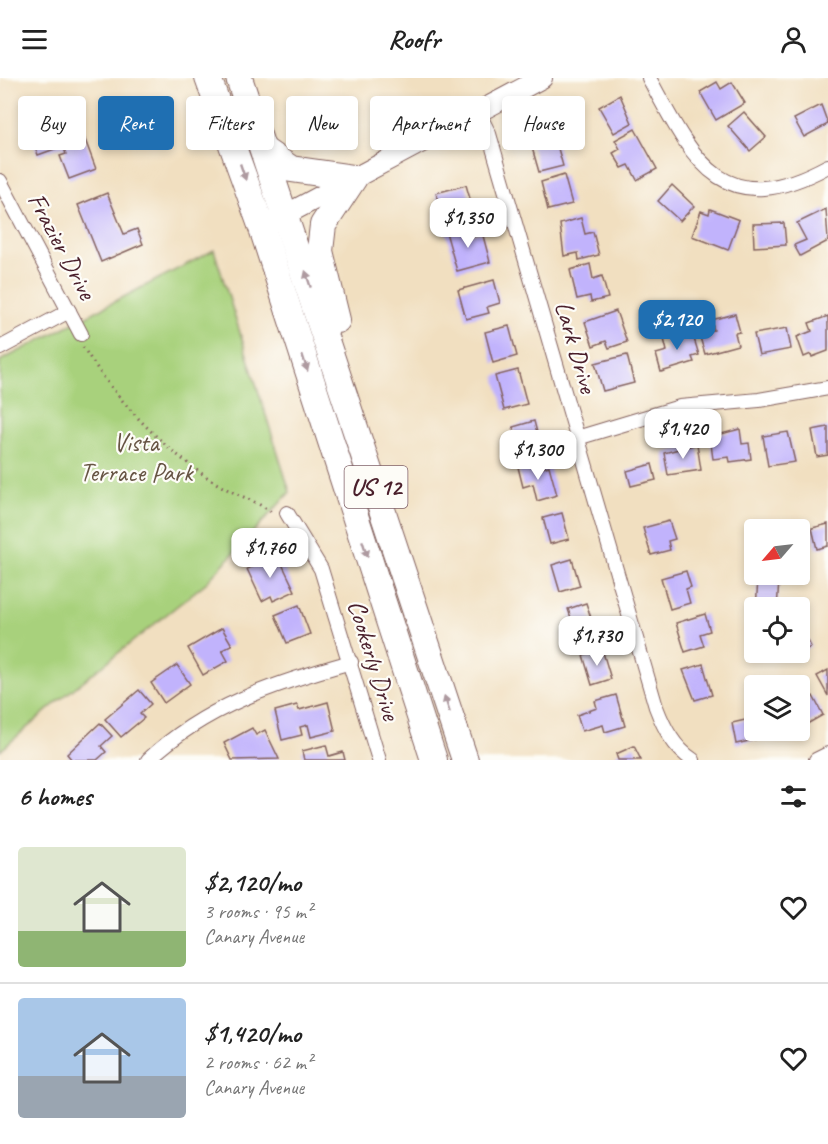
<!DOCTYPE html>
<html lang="en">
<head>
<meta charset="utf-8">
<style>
  :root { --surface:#fff; --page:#f2f2f2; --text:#222; --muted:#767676; --line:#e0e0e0; --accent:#1f6fb2 }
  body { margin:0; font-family:Caveat,sans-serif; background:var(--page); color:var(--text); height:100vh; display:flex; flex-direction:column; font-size:22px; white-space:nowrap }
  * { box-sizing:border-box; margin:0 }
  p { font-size:20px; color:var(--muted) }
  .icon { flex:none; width:33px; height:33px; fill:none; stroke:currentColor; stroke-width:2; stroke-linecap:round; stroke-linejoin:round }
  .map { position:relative; height:682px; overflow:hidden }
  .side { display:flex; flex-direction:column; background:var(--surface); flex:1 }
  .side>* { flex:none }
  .guide { position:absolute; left:18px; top:18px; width:792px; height:54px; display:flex; gap:12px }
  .needle { width:39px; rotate:242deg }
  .controls { position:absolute; left:744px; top:441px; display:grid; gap:12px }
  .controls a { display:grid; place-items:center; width:66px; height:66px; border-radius:6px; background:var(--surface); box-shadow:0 3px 9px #0003; font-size:30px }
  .price { position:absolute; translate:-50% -51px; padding:0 14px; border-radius:12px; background:#fff; color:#222; font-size:20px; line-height:39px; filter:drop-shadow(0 2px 3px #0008) }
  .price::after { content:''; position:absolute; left:50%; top:36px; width:18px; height:14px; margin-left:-9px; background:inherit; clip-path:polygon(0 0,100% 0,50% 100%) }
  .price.selected { background:var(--accent); color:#fff }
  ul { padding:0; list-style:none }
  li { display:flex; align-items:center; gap:18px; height:150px; padding:0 18px }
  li+li { border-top:2px solid var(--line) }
  li span { display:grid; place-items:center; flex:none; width:168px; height:120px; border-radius:6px; color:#555 }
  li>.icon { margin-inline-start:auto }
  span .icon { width:72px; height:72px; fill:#fffc; stroke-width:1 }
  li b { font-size:26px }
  h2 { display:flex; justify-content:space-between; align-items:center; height:72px; padding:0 18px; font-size:26px }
  .pill { padding:0 21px; border-radius:6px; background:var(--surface); box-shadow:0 3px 9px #0003; font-size:21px; line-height:54px }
  .pill.selected { background:var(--accent); color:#fff }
  header { display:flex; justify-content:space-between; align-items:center; height:78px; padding:0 18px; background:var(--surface); font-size:27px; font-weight:600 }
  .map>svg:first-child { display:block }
  .green { fill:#a8d17c; stroke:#797854; stroke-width:1.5 }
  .building { fill:#c1b3fc }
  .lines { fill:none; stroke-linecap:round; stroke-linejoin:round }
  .street-casing { stroke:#84625f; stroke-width:16 }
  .secondary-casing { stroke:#84625f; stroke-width:22 }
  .highway-casing { stroke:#84625f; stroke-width:28 }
  .path { stroke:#84625f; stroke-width:3; stroke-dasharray:1.5 4.5; stroke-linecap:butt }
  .street { stroke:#fff; stroke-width:14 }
  .secondary { stroke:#fff; stroke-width:20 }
  .highway { stroke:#fff; stroke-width:26 }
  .oneway { fill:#ae9aa0 }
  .labels { text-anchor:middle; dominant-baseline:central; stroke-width:4.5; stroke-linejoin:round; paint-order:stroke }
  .shield { fill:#fdfcf7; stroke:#806168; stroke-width:1.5 }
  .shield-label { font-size:24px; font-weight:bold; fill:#4a1f2b }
  .street-label { font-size:26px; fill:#4a1f2b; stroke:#fdfcf7 }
  .park-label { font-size:26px; fill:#665443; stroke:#fdfcf7 }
</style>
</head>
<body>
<header><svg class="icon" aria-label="menu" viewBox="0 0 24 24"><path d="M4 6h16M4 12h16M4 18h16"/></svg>Roofr<svg class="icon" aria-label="person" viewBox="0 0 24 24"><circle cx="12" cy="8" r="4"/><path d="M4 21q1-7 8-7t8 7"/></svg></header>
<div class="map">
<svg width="828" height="682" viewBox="0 0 828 682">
  <rect width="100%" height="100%" fill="#fdfcf7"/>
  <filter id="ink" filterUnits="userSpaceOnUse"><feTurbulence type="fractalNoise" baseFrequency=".0167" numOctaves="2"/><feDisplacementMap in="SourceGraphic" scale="12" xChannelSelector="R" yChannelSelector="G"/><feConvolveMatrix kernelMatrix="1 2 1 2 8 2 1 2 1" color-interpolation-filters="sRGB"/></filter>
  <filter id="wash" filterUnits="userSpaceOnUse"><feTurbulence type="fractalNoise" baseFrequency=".008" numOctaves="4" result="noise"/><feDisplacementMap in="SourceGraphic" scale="24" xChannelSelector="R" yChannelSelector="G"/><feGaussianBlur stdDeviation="1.35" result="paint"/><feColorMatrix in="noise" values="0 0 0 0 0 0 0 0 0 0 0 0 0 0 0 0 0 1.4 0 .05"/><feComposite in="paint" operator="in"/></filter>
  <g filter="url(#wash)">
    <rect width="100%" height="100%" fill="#f1dfc0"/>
    <path class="green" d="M214,172L290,414L207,504L57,624L0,673V283Z"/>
    <g id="blocks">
      <g class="building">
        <path d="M717,4L721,11L732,4L745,25L716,42L700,14Z"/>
        <path d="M620,17L632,45L614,55L599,29Z"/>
        <path d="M821,27L828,46L804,59L794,41Z"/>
        <path d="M744,34L766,59L750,73L728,48Z"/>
        <path d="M77,40L96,91L69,101L60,78L66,76L63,68L38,77L31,58Z"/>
        <path d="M635,51L657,91L637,102L629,87L622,90L613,75L620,71L615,62Z"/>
        <path d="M555,60L563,88L539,94L531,66Z"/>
        <path d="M564,97L572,126L548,132L541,104Z"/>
        <path d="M466,107L473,131L459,135L461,141L444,145L436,115Z"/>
        <path d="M672,107L694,128L680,143L658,123Z"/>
        <path d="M107,115L124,156L137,151L143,166L101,184L78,127Z"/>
        <path d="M710,131L739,142L728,172L692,158L701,133L709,136Z"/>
        <path d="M826,131L828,163L800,178L794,167L806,162L797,145Z"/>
        <path d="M581,140L585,156L593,154L599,177L579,182L578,175L564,178L560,146Z"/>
        <path d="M784,145L786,167L754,169L753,146Z"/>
        <path d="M465,149L467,158L482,154L490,184L457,193L446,154Z"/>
        <path d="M590,186L593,201L602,198L608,220L591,224L590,218L577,221L570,192Z"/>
        <path d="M494,202L500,225L487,229L489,235L466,241L458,212Z"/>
        <path d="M616,233L627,264L609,270L606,263L593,268L585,244Z"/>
        <path d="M735,236L740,254L735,255L738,267L705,276L699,256L714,252L711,242Z"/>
        <path d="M828,238V273L812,279L811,276L804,279L797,259L812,253L809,245Z"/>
        <path d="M509,248L517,278L493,285L485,254Z"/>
        <path d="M787,250L791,271L759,277L754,256Z"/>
        <path d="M679,252L681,258L692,254L699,277L692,279L694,284L661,294L656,276L667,273L663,257Z"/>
        <path d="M627,277L634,305L603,313L595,285Z"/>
        <path d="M518,292L527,326L504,332L495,298Z"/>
        <path d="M534,343L541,370L520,376L513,349Z"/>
        <path d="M828,349V377L817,379L812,352Z"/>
        <path d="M740,351L742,366L749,365L751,381L730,384L729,379L713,381L710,359Z"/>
        <path d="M788,354L795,384L768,388L763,358Z"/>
        <path d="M697,366L701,392L668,397L664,375Z"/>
        <path d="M534,384L536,392L549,388L557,417L537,423L533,406L523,409L518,389Z"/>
        <path d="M652,386L656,402L631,408L627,393Z"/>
        <path d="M562,435L569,461L550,466L543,440Z"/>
        <path d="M669,443L675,461L668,463L670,472L651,477L643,450Z"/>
        <path d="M828,446V468L817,471L812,450Z"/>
        <path d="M269,477L274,489L282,486L295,513L273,523L271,518L262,523L247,491L254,488L253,484Z"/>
        <path d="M572,481L580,508L560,514L552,487Z"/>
        <path d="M686,493L691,509L686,511L690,525L670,531L661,500Z"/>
        <path d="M758,501L779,503L777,530H756Z"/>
        <path d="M586,525L596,555L578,561L568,531Z"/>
        <path d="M299,527L310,556L287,565L275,537Z"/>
        <path d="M705,536L710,553L700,556L704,568L685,574L676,545Z"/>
        <path d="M800,546L811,569L785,582L782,574H800Z"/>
        <path d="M222,550L232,567L222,572L228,583L203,597L188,570Z"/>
        <path d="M602,571L611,601L592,607L583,577Z"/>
        <path d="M703,586L712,617L695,622L683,592Z"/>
        <path d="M177,587L190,606L164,625L151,605Z"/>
        <path d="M828,592V618L817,598Z"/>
        <path d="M139,612L151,626L140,636L144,640L121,659L105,641Z"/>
        <path d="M616,617L625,648L605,654L603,647L582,653L577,637L597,630L595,623Z"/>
        <path d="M813,618L823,637L800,650V625Z"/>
        <path d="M328,624L335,653L311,659L308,647L300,649L302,657L282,662L275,633L297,627L299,632Z"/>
        <path d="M754,640V652H768L770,658L736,666L732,645Z"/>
        <path d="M100,645L112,658L101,668L106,674L97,682H72L67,676Z"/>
        <path d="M252,650L256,657L265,652L279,681L232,682L224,665Z"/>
        <path d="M326,667L329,678L343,674L345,682H304L302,673Z"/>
        <path d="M634,668L641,682H618L616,676Z"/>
      </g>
    </g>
  </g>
  <g filter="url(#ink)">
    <use href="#blocks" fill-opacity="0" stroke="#84625f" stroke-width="1.5"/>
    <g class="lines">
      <defs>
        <g id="street">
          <path d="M649,0C694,84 723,145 828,88"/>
          <path d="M478,34L489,56L656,629C664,650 674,670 693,682"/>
          <path d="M0,103L81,256"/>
          <path d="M0,270L69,233"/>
          <path d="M577,360L680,329L759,322L828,310"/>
          <path d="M287,435L321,491L379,682"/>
          <path d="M148,682C205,628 276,605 351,584"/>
          <path d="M816,682L828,676"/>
        </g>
        <path id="secondary" d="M272,144L542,0"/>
        <g id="highway">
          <path d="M208,0L262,150L434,682"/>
          <path d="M239,0L465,682"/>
          <path d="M265,73L291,91L354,100L323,147L320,173L337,242"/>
        </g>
      </defs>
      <use href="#street" class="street-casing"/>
      <use href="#secondary" class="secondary-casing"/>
      <use href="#highway" class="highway-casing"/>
      <path class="path" d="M83,269C117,323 166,375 221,408C239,418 257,423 274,436"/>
      <use href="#street" class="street"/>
      <use href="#secondary" class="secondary"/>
      <use href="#highway" class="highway"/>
    </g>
    <defs><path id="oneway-solid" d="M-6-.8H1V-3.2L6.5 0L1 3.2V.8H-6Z" transform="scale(1.5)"/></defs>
    <g class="oneway">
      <use href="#oneway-solid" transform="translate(243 94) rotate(71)"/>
      <use href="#oneway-solid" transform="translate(308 201) rotate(-108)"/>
      <use href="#oneway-solid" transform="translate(305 285) rotate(72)"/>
      <use href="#oneway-solid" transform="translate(365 471) rotate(72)"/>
      <use href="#oneway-solid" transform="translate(447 626) rotate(-108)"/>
    </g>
  </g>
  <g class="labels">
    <rect class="shield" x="344.5" y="388" width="63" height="42" rx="4.5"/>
    <g class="shield-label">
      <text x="376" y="409">US 12</text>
    </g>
    <g class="street-label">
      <text transform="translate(62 168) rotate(62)">Frazier Drive</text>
      <text transform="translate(576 269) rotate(74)">Lark Drive</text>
      <text transform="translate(374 582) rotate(73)">Cookerly Drive</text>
    </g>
    <g class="park-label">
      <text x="136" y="364">Vista<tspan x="136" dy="30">Terrace Park</tspan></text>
    </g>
  </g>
</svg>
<div class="controls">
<a><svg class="needle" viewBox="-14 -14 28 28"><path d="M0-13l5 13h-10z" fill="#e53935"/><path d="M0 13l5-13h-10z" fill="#767676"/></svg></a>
<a><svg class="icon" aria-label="locate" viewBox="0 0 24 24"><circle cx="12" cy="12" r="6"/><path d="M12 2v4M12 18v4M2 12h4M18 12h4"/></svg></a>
<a><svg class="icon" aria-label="layers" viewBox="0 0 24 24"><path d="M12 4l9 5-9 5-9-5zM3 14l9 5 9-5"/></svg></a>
</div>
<b class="price" style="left:468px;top:171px">$1,350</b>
<b class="price selected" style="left:677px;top:273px">$2,120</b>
<b class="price" style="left:683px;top:382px">$1,420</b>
<b class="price" style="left:538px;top:403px">$1,300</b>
<b class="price" style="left:270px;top:501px">$1,760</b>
<b class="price" style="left:597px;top:589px">$1,730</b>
<div class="guide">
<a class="pill">Buy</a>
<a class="pill selected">Rent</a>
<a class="pill">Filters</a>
<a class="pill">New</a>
<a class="pill">Apartment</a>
<a class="pill">House</a>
</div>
</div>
<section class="side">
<h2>6 homes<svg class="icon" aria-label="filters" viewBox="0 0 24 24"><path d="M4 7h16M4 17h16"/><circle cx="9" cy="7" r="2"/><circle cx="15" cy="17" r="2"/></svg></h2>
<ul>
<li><span style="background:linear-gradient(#dfe7d0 70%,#8fb573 0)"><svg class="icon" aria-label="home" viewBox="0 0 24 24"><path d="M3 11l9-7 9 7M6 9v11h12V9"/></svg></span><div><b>$2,120/mo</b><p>3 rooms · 95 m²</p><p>Canary Avenue</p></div><svg class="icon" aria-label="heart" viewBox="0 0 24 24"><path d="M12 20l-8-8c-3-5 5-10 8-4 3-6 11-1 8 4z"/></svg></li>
<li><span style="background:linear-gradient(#a9c7e8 65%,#9aa5b1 0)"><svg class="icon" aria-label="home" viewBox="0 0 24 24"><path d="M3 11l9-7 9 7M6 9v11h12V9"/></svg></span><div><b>$1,420/mo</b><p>2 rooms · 62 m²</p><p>Canary Avenue</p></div><svg class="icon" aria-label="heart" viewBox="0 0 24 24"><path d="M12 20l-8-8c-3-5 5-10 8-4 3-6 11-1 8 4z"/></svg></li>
</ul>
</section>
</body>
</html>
